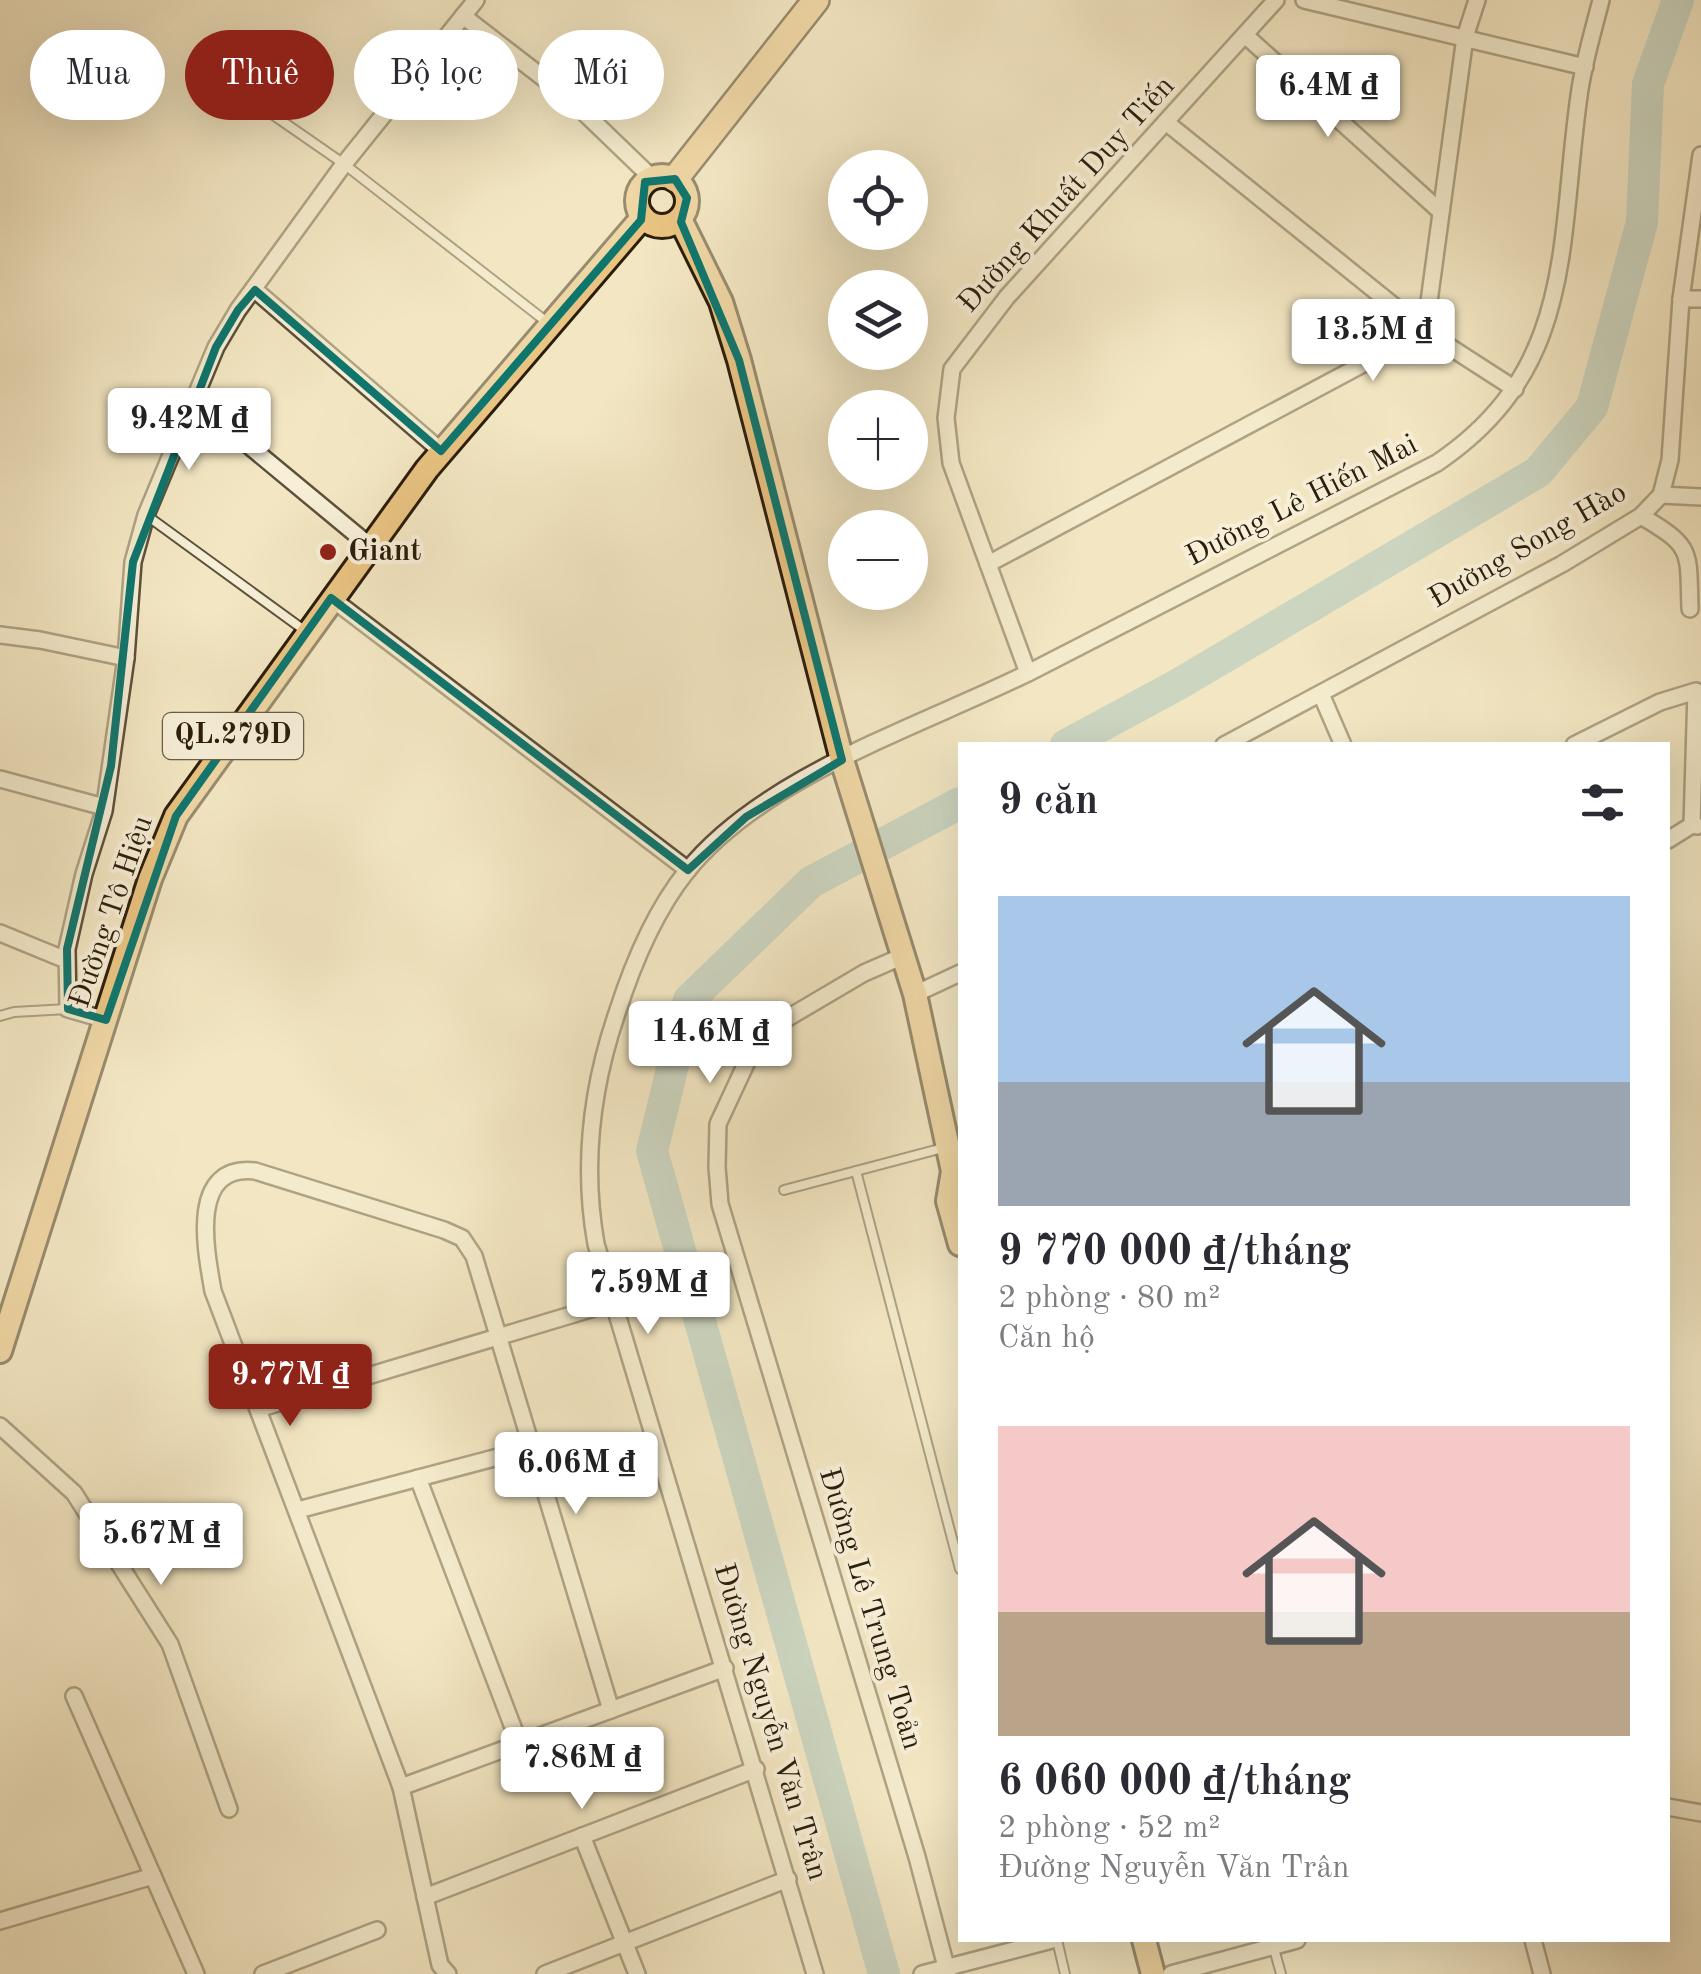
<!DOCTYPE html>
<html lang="vi">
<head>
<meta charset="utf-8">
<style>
  :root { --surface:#fff; --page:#f2f2f3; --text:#2b2b33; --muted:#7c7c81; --accent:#8f2418 }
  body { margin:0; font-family:"Old Standard TT",serif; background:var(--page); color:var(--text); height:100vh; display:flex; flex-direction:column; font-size:38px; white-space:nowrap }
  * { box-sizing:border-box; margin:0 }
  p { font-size:32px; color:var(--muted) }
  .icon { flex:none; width:55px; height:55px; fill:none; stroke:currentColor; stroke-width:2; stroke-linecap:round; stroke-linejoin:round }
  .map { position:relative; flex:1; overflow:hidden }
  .sheet { position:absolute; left:958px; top:742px; width:712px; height:1200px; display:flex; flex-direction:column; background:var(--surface); border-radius:0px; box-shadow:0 10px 40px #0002 }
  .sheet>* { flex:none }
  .hud { position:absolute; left:30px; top:30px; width:778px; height:90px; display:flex; gap:20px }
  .buttons { position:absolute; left:828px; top:150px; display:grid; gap:20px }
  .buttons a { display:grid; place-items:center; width:100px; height:100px; border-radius:50%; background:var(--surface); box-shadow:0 10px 40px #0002; font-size:50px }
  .price { position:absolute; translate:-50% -85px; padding:0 22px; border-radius:10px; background:#fff; color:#222; font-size:32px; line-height:65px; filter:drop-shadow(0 2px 5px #0008) }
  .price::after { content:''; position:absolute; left:50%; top:60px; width:30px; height:22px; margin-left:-15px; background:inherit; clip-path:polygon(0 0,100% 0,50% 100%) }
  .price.on { background:var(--accent); color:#fff }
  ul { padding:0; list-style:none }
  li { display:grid; align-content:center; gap:20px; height:530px; padding:0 40px }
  li span { display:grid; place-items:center; height:310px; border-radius:0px; color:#555 }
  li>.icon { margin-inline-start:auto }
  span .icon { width:180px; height:180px; fill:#fffc; stroke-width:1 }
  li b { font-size:42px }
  h2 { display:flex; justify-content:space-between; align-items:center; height:120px; padding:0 40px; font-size:42px }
  .tag { padding:0 35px; border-radius:45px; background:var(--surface); box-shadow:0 10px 40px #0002; font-size:35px; line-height:90px }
  .tag.on { background:var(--accent); color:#fff }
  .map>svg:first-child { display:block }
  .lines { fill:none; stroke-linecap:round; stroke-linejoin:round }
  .river { stroke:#9ebebc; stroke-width:32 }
  .service-casing { stroke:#5d503a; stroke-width:12 }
  .minor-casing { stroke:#5d503a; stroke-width:20 }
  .primary-casing { stroke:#2b1d0c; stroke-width:28 }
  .trunk-casing { stroke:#2b1d0c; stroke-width:30 }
  .service { stroke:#f7efd8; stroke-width:8 }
  .minor { stroke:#f7efd8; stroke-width:15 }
  .primary { stroke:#eac482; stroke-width:22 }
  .trunk { stroke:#eac482; stroke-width:25 }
  .marked { fill:none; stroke:#0f766e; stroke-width:8; stroke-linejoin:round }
  .poi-dot { fill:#8f2418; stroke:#f7efd8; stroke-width:4 }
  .labels { text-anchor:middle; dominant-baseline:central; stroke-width:8; stroke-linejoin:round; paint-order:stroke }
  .shield { fill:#f7efd8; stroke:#685c49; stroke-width:2.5 }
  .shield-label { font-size:28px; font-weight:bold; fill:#2b1d0c }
  .street-label { font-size:30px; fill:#2b1d0c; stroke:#f7efd8 }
  .poi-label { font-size:30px; font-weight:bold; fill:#2b1d0c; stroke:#f7efd8; text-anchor:start }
</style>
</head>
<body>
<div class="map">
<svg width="1701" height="1974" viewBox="0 0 1701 1974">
  <rect width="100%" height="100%" fill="#f3e7c3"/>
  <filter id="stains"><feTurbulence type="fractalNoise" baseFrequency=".002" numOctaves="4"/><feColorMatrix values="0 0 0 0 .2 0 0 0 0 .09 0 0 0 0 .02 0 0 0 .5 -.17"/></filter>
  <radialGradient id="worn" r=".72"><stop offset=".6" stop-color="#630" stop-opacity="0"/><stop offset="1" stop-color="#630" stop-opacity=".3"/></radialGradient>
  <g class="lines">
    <g class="river">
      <path d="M1066,745L1177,685L1538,472L1592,407L1642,222L1648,84L1678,0"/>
      <path d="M884,1974L652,1151L689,1000L811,882L960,803"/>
    </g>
    <defs>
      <g id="service">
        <path d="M220,78L344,164L548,323"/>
        <path d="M146,515L304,630"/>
        <path d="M0,1016L14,1012L68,1009"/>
        <path d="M856,1171L960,1569"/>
        <path d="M784,1190L943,1148"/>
        <path d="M1057,1940L1065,1974"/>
        <path d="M1273,1945L1281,1974"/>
      </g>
      <g id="minor">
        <path d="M1304,0L1585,67"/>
        <path d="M463,16L568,97L652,178"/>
        <path d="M1245,35L1441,212"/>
        <path d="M1167,123L1425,331L1515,389"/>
        <path d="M255,290L441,451"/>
        <path d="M1681,299H1701"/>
        <path d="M195,401L370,546"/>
        <path d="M1661,495L1701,497"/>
        <path d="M1641,516C1694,547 1688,551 1690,609"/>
        <path d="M988,564L1425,331L1465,37L1477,0"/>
        <path d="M331,598L688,870"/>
        <path d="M0,635L40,640L126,658"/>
        <path d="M1028,673L951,463L946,418L952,369L1007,297L1276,0"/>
        <path d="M1321,694L1343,745"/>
        <path d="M1224,745L1562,564L1641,516L1661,495L1670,460L1681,299L1701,155"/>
        <path d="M1574,745L1660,702L1696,691L1692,825"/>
        <path d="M0,779L104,807"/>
        <path d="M1668,840L1692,825L1697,826"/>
        <path d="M0,933L66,960"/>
        <path d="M903,956L864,973L774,1026L751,1053L718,1124L717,1167L720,1204L917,1857L948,1974"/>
        <path d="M915,994L960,973"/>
        <path d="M106,1020L68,1009L67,949L84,874L104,811L126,658L133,562L146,515L216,347L238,310L344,164L476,0"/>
        <path d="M258,1409L614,1302"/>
        <path d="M0,1426L74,1493L170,1644L229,1809"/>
        <path d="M418,1478L519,1743"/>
        <path d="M298,1510L532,1448"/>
        <path d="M74,1696L196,1974"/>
        <path d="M401,1787L725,1668"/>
        <path d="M1668,1807L1701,1813"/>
        <path d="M582,1836L637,1974"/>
        <path d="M425,1897L756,1769"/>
        <path d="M0,1921L153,1876"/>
        <path d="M1533,1940L1542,1974"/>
        <path d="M263,1974L377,1930"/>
        <path d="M448,1974L440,1965L401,1787L213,1291C206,1251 188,1164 255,1171L444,1230L462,1238L474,1256L611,1710"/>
        <path d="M545,1974L788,1879"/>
        <path d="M815,1974L596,1244C582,1165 591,1089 617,1013C633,963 654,912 687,871C764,775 924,725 1032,671C1167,602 1302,532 1437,463C1576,369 1558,244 1579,96C1583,64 1593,32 1601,0"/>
        <path d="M922,1974L1052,1940"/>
        <path d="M1171,1974L1297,1940"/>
      </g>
      <g id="primary">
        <circle cx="662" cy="201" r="25"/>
        <path d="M680,219L721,302L739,360L842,760L915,994L953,1171L948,1201L960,1244"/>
        <path d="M0,1351L150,879L176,816L427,469L643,217"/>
        <path d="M1144,1940L1153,1974"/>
      </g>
      <path id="trunk" d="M675,179L816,0"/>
    </defs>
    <use href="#service" class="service-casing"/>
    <use href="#minor" class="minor-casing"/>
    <use href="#primary" class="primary-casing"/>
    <use href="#trunk" class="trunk-casing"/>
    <use href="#service" class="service"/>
    <use href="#minor" class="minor"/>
    <use href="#primary" class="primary"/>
    <use href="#trunk" class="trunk"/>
  </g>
  <path d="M0 0H1701V1974H0ZM675,179L687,198L681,222L739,360L842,760L746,817L688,870L331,598L176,816L106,1020L68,1009L67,949L111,766L133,562L216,347L238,310L255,290L441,451L641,220L645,182Z" fill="#f3e7c3" fill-opacity=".55" fill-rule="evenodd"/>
  <path class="marked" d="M675,179L687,198L681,222L739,360L842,760L746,817L688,870L331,598L176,816L106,1020L68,1009L67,949L111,766L133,562L216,347L238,310L255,290L441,451L641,220L645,182Z"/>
  <circle class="poi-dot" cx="328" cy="552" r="10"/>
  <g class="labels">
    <rect class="shield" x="163" y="713" width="140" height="46" rx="8"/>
    <g class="shield-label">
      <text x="233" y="736">QL.279D</text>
    </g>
    <g class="street-label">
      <text transform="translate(1067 195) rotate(-48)">Đường Khuất Duy Tiến</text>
      <text transform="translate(1302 501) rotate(-27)">Đường Lê Hiến Mai</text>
      <text transform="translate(1528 546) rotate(-30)">Đường Song Hào</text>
      <text transform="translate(112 912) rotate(-71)">Đường Tô Hiệu</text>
      <text transform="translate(870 1609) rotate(73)">Đường Lê Trung Toản</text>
      <text transform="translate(770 1722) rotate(73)">Đường Nguyễn Văn Trân</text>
    </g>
    <g class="poi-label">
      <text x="348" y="552">Giant</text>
    </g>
  </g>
  <rect width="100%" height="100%" filter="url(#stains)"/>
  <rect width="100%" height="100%" fill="url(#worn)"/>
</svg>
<div class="buttons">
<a><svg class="icon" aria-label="locate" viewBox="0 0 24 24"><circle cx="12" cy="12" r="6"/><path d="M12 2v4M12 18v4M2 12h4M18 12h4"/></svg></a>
<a><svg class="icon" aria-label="layers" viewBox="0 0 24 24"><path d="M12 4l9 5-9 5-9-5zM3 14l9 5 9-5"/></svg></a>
<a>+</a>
<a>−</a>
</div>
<b class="price" style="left:1328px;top:140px">6.4M ₫</b>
<b class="price" style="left:1373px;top:384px">13.5M ₫</b>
<b class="price" style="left:189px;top:473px">9.42M ₫</b>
<b class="price" style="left:710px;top:1086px">14.6M ₫</b>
<b class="price" style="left:648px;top:1337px">7.59M ₫</b>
<b class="price on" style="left:290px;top:1429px">9.77M ₫</b>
<b class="price" style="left:576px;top:1517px">6.06M ₫</b>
<b class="price" style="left:161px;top:1588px">5.67M ₫</b>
<b class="price" style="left:582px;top:1812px">7.86M ₫</b>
<div class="hud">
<a class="tag">Mua</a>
<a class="tag on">Thuê</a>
<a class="tag">Bộ lọc</a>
<a class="tag">Mới</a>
</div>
<section class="sheet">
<h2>9 căn<svg class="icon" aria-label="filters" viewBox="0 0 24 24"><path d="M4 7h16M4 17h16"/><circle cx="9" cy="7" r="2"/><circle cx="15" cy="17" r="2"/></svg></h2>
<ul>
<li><span style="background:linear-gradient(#a9c7e8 60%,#9aa5b1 0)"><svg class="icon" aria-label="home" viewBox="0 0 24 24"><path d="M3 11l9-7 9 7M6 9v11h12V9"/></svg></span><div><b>9 770 000 ₫/tháng</b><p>2 phòng · 80 m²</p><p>Căn hộ</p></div></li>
<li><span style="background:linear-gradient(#f6c9c9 60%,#b9a48a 0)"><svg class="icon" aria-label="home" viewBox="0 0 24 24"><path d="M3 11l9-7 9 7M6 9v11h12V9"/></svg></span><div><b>6 060 000 ₫/tháng</b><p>2 phòng · 52 m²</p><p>Đường Nguyễn Văn Trân</p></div></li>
</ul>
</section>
</div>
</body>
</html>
